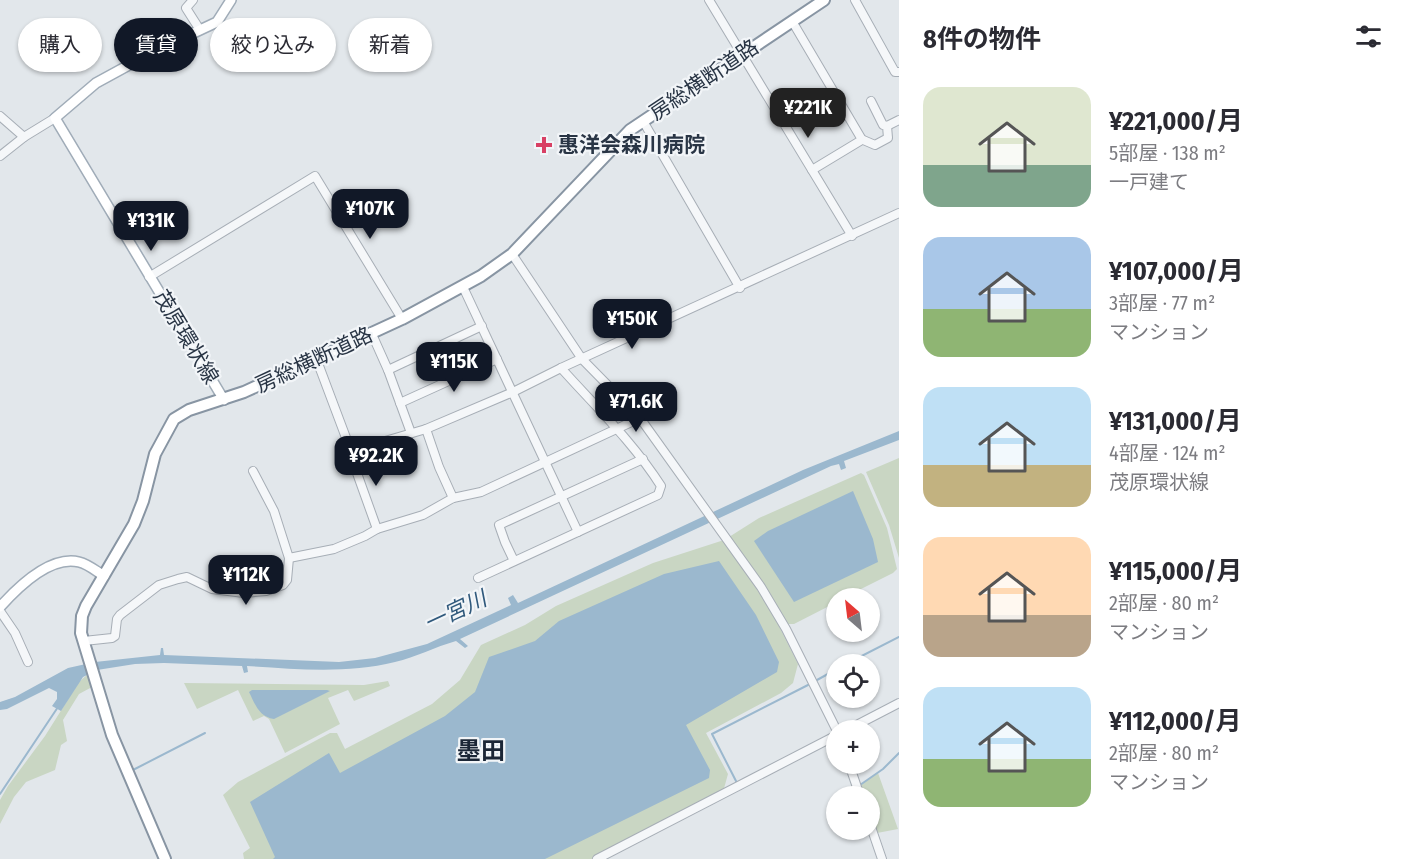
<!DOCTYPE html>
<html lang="ja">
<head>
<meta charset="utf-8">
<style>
  :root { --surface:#fff; --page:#f2f2f3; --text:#2b2b33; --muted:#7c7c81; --accent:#111827 }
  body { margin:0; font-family:"Fira Sans Condensed","Noto Sans JP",sans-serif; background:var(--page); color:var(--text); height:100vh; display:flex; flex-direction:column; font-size:22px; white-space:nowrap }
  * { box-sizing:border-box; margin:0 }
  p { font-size:20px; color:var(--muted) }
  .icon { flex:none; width:33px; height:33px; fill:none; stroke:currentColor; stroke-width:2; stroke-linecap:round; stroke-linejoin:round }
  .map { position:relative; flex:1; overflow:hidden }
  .panel { display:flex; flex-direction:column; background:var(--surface); width:510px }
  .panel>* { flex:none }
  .top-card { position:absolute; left:18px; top:18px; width:570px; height:54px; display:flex; gap:12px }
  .needle { width:39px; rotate:332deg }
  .fabs { position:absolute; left:826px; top:588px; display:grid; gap:12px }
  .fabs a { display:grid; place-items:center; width:54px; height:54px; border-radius:50%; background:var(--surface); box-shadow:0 2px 4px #0004; font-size:30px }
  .price { position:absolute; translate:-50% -51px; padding:0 14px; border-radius:12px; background:var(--accent); color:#fff; font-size:20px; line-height:39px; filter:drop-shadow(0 2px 3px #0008) }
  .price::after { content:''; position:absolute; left:50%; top:36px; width:18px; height:14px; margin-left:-9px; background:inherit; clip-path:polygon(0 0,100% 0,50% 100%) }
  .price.active { background:#222; color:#fff }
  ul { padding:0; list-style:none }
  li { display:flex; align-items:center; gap:18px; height:150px; padding:0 24px }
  li span { display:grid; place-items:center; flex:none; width:168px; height:120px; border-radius:18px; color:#555 }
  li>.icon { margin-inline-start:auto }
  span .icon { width:72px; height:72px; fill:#fffc; stroke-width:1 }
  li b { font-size:26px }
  h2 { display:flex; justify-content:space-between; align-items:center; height:72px; padding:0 24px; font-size:26px }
  .pill { padding:0 21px; border-radius:27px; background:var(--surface); box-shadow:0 2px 4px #0004; font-size:21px; line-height:54px }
  .pill.active { background:var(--accent); color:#fff }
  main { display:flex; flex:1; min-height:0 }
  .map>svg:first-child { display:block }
  .green { fill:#c9d6c3 }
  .water { fill:#9bb8ce }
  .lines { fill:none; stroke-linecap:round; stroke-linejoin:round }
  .stream { stroke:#9bb8ce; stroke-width:2 }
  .minor-casing { stroke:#a7aeb6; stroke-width:10 }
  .major-casing { stroke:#a0acb8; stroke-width:12 }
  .highway-casing { stroke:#8895a3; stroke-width:14 }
  .minor { stroke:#f5f7f9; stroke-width:8 }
  .major { stroke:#fff; stroke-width:9 }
  .highway { stroke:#fff; stroke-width:10 }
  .poi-dot { fill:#d84064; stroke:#f2f5f8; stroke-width:2 }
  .labels { text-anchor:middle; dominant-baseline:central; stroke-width:4.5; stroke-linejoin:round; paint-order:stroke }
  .street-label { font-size:21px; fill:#293545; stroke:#f2f5f8 }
  .poi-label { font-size:21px; font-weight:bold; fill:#293545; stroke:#f2f5f8; text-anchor:start }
  .water-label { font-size:22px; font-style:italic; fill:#30597c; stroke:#f2f5f8 }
  .quarter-label { font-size:24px; font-weight:bold; fill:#1b2636; stroke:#f2f5f8 }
</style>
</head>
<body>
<main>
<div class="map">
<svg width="899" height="859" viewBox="0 0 899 859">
  <rect width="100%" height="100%" fill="#e2e7eb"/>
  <g class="green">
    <path d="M899,458V558L889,525L866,472Z"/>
    <path d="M861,473L864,475L887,528L897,569L893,573L843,598H837V602L794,624H787L770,593L729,537L759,518Z"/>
    <path d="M724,540L772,612L798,664L793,683L781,693L706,733L728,774L723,792L593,859H244L243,853L250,848L223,795L238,782L330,733H337L345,749L432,704L460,680L481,645L525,625L556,606L653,563Z"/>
    <path d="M88,674L92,687L79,694L63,720L67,741L61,745L55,770L26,782L14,797L0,824V800L8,786L45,736L79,682Z"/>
    <path d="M388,681L390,686L354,701L348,690L328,698L340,724L285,753L269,719L264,716L253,721L238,690L197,709L184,683L364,685Z"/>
    <path d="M878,773L898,829L877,833L870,813V796H864L860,785Z"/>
  </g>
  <g class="water">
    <path d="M899,431V440L844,461L846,468L841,470L839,464L831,466L460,639L468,646L465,648L456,641C435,647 416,657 395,662C346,674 296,669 247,666L248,672L244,673L242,666L164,663L135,664L97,670L83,677L61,711L52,706L57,699V692L49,688L7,709L0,710V702L15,697L68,668L95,662L160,655L161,648H163L164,655L339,662L375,658L427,644L511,605L508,598L513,595L518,603L803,470Z"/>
    <path d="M853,491L873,539L878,562L794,602L754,541L768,531Z"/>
    <path d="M719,561L756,615L779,662L777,672L686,725L710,770L709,778L545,859H273L275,857L250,802L329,753L340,773L445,716L475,692L489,657L535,641L559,621L664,574Z"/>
    <path d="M252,690H327L330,691L274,719C259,717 255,704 249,692Z"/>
  </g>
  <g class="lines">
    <g class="stream">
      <path d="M846,664L899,637"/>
      <path d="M817,680L837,669"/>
      <path d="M131,771L205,733"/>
      <path d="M737,783L712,734L808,685"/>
      <path d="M860,785L883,769L899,753"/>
      <path d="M0,794L58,707"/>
    </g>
    <defs>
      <g id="minor">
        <path d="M193,0L186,8L200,30"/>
        <path d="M709,0L852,236"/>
        <path d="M855,0L895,72H899"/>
        <path d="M792,21L861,138L860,141L812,170"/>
        <path d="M0,116L24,137"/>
        <path d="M643,121L740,288"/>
        <path d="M887,126L899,120"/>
        <path d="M861,139L875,145L888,138L887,126L883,125L871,101"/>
        <path d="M0,156L24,137L55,118"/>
        <path d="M512,254L582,359L640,418L761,587L786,629L837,731"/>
        <path d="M149,277L315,176L402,319"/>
        <path d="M463,287L578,532"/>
        <path d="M371,332L388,370L411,433"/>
        <path d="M316,358L351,451L353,462L377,529"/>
        <path d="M388,370L482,326"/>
        <path d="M400,403L497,359"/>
        <path d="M426,429L439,467L453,498"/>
        <path d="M351,451L426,429L513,392L561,368L899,213"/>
        <path d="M289,558L334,549L365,536L377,529L423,515L453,498L481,492L640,418"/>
        <path d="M514,561L505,542L499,525L643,459"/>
        <path d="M478,578L658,495L661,486C633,442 596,407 561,368"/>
        <path d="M0,611L15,633L28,662"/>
        <path d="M84,641L112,638L115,636L117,619L120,615L159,585L178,579L187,577L212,589L244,593L266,591L283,585L287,580L289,558L274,511L253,471"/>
        <path d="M847,730L899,703"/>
        <path d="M849,764L860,796"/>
        <path d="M870,824L882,859"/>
        <path d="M597,859L837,735"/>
      </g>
      <g id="major">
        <path d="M224,400L55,118L96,83L151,53L217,22L231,0"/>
        <path d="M0,607C18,587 50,555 79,562C88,564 96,571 104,576"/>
      </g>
      <path id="highway" d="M165,859L112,735L81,633L82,616L86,606L134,524L143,501L155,454L174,419L189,410L244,392L402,319L481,276L512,254L630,130L824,0"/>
    </defs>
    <use href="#minor" class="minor-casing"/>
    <use href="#major" class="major-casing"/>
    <use href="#highway" class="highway-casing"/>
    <use href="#minor" class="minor"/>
    <use href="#major" class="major"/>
    <use href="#highway" class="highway"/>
  </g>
  <path class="poi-dot" d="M541 136h6v6h6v6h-6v6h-6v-6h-6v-6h6z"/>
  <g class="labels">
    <g class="street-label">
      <text transform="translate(704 80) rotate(-34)">房総横断道路</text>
      <text transform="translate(186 337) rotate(59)">茂原環状線</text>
      <text transform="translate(314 360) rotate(-25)">房総横断道路</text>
    </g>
    <g class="poi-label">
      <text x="558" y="145">惠洋会森川病院</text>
    </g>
    <g class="water-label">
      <text transform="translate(455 611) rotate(-25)">一宮川</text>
    </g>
    <g class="quarter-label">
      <text x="481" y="751">墨田</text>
    </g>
  </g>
</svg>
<div class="fabs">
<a><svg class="needle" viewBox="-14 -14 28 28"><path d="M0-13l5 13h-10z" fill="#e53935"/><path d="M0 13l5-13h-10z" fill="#7c7c81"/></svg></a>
<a><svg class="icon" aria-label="locate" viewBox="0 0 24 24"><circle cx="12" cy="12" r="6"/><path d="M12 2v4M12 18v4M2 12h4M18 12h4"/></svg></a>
<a>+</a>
<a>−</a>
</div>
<b class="price active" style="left:808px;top:139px">¥221K</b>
<b class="price" style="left:370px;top:240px">¥107K</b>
<b class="price" style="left:151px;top:252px">¥131K</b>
<b class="price" style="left:632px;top:350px">¥150K</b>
<b class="price" style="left:454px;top:393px">¥115K</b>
<b class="price" style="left:636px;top:433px">¥71.6K</b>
<b class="price" style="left:376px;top:487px">¥92.2K</b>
<b class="price" style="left:246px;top:606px">¥112K</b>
<div class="top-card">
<a class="pill">購入</a>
<a class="pill active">賃貸</a>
<a class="pill">絞り込み</a>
<a class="pill">新着</a>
</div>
</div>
<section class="panel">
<h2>8件の物件<svg class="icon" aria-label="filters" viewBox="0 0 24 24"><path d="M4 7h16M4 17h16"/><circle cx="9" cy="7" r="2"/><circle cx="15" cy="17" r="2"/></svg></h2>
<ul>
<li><span style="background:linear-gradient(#dfe7d0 65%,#7fa58c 0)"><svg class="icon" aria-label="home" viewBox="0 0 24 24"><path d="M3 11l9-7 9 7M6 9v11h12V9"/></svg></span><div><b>¥221,000/月</b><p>5部屋 · 138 m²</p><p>一戸建て</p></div></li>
<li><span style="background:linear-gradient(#a9c7e8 60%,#8fb573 0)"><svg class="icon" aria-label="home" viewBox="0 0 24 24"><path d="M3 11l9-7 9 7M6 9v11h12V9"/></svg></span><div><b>¥107,000/月</b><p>3部屋 · 77 m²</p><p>マンション</p></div></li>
<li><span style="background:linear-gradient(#bfe0f5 65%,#c2b280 0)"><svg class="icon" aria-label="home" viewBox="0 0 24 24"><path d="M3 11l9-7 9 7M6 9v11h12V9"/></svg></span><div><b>¥131,000/月</b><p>4部屋 · 124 m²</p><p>茂原環状線</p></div></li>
<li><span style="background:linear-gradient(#ffd9b3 65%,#b9a48a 0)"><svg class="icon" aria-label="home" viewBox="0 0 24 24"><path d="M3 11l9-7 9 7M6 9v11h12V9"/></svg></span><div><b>¥115,000/月</b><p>2部屋 · 80 m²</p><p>マンション</p></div></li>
<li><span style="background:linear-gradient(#bfe0f5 60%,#8fb573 0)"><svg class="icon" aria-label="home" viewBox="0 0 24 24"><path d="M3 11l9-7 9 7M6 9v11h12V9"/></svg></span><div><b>¥112,000/月</b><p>2部屋 · 80 m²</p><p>マンション</p></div></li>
</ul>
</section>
</main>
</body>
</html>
